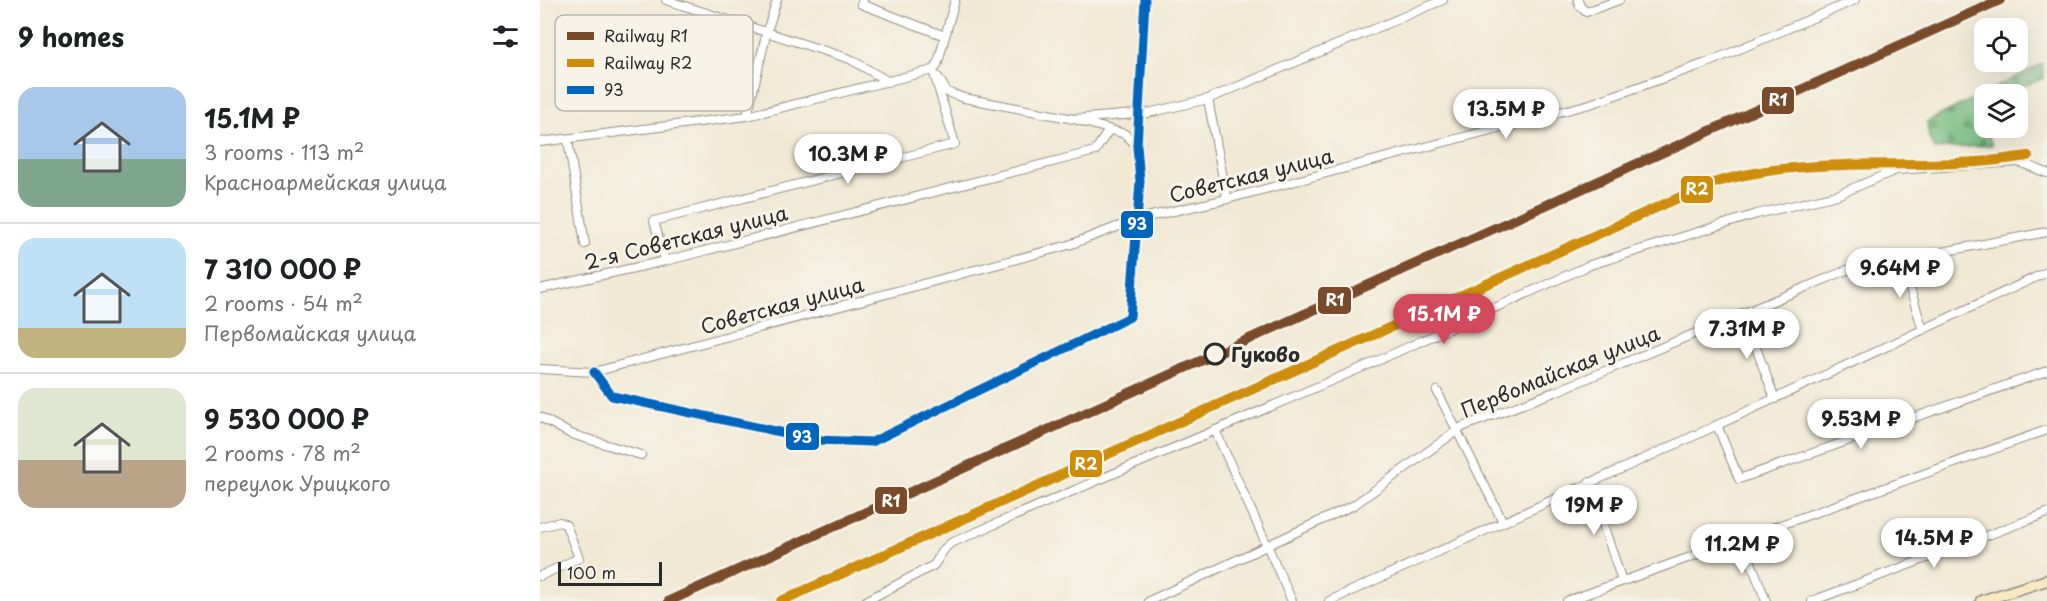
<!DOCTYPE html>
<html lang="en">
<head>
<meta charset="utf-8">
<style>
  :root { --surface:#fff; --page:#f6f6f6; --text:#202124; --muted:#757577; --line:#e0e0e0; --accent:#d1495b }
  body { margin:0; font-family:"Playpen Sans",sans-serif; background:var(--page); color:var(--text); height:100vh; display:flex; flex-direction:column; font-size:22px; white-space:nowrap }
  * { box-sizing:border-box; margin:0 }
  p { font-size:20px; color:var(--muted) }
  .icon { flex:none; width:33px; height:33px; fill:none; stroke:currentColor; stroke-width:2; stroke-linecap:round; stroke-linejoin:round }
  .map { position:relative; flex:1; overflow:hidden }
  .side { display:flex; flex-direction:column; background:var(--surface); width:540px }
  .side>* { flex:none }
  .tools { position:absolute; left:1434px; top:18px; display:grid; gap:12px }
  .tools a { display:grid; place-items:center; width:54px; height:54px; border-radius:12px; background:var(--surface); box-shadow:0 6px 24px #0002; font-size:30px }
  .scale { position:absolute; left:18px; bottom:15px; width:104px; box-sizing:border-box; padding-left:6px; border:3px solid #2b2b2b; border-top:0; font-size:16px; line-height:21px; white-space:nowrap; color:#2b2b2b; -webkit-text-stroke:4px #f7f3e8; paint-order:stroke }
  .price { position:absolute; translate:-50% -51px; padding:0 14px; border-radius:21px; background:#fff; color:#222; font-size:20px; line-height:39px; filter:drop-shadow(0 2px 3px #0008) }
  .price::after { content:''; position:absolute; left:50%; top:36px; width:18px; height:14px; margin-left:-9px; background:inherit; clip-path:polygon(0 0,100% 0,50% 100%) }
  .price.active { background:var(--accent); color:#fff }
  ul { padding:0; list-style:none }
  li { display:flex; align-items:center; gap:18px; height:150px; padding:0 18px }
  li+li { border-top:2px solid var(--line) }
  li span { display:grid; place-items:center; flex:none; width:168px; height:120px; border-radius:18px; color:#555 }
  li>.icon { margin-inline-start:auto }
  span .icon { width:72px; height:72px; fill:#fffc; stroke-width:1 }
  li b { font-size:26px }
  h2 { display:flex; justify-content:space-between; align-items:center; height:72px; padding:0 18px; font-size:26px }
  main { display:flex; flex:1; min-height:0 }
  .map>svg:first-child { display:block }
  .forest { fill:url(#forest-firs); stroke:#527456; stroke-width:1.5 }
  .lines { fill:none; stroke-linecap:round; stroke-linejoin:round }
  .street-casing { stroke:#8e8a80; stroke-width:10 }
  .secondary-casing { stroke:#8e8a80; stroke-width:13 }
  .street { stroke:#fff; stroke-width:8 }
  .secondary { stroke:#fae7c3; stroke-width:10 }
  .bus-1-casing { stroke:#f7f3e8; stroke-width:14 }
  .bus-1 { stroke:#0065bd; stroke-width:9 }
  .rail-1-casing { stroke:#f7f3e8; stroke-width:15 }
  .rail-2-casing { stroke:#f7f3e8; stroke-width:15 }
  .rail-1 { stroke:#7a4b2a; stroke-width:10 }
  .rail-2 { stroke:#ce8d09; stroke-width:10 }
  .stop-dot { fill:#f7f3e8; stroke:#2b2b2b; stroke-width:3 }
  .labels { text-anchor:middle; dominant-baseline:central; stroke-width:6; stroke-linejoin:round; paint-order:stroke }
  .street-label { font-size:20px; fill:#2b2b2b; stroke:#f7f3e8 }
  .stop-label { font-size:20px; font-weight:bold; fill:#2b2b2b; stroke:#f7f3e8; text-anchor:start }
  .key { fill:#f7f3e8; stroke:#bab7af; stroke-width:1.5 }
  .key-label { font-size:16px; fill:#2b2b2b }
  .line-badge { stroke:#f7f3e8; stroke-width:2 }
  .badge-label { font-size:16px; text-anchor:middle; font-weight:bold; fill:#fff }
</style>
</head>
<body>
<main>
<section class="side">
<h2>9 homes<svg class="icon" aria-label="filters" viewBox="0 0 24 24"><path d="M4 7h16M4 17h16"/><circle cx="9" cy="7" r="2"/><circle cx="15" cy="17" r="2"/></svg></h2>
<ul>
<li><span style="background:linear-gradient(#a9c7e8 60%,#7fa58c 0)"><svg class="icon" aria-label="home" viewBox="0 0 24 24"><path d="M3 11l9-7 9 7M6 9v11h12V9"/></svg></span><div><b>15.1M ₽</b><p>3 rooms · 113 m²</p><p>Красноармейская улица</p></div></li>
<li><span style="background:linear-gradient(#bfe0f5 75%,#c2b280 0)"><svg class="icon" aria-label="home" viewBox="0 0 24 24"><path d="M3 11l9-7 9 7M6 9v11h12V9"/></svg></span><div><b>7 310 000 ₽</b><p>2 rooms · 54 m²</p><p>Первомайская улица</p></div></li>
<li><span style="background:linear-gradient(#dfe7d0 60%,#b9a48a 0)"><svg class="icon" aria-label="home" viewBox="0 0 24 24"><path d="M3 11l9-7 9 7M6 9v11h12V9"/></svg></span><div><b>9 530 000 ₽</b><p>2 rooms · 78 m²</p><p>переулок Урицкого</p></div></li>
</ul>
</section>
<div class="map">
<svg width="1507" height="601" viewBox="0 0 1507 601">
  <defs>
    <pattern id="forest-firs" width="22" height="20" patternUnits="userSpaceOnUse" patternTransform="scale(1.5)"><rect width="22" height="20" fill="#78be82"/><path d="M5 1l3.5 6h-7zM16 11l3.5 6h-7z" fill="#639b6b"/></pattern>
  </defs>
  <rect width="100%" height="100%" fill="#f7f3e8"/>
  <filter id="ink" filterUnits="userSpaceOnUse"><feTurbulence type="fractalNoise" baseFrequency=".0167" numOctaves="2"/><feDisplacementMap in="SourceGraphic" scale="12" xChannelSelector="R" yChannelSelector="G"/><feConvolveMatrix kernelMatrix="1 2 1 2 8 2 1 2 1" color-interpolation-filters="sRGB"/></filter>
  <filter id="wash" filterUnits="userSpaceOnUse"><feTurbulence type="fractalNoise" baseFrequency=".008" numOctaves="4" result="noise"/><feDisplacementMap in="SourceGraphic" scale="24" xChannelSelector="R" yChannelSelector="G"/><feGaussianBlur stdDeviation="1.35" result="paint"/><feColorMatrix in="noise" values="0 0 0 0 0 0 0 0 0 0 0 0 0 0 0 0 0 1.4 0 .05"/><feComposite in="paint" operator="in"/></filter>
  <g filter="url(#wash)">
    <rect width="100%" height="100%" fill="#f1e9d4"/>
    <path class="forest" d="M1502,64L1504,78L1463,94H1444V102L1437,106L1452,145L1395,149L1389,138L1387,122Z"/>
  </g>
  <g filter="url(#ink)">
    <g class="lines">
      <defs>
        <g id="street">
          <path d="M126,0L310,59L349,82"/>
          <path d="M323,0L321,4L405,36"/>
          <path d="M1038,0L1040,6L1046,12L1079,0"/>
          <path d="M393,70L397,66L415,0"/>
          <path d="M398,77L407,92L424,98L534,119L585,134L597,146"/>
          <path d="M668,99L687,199"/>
          <path d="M207,116L227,31L237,0"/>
          <path d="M534,119L608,113L668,99L903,0"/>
          <path d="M28,140L45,244"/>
          <path d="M0,142L207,116L393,70"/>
          <path d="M1361,260L1383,330"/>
          <path d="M125,261L114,221L415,144L393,70"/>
          <path d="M0,289L125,261L555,151L569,130"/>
          <path d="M1203,313L1235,399"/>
          <path d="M0,369L54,372L529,245L598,219L687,199L1050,104L1169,62L1315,0"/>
          <path d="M54,372L72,396L277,440L332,442L590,317L600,181L597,146L605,0"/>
          <path d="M897,391L963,522"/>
          <path d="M0,417L31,434L101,455"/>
          <path d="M1177,425L1199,479L1507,371"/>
          <path d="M675,430L752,601"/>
          <path d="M1049,482L1082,581"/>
          <path d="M0,527L20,522L26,525L39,558L0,576"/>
          <path d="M1202,539L1226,601"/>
          <path d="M326,601L394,565L405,548L411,543L828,365L1050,265L1217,214L1297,195L1356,170L1479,162L1507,173"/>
          <path d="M609,601L814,505L922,427L1017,391L1307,270L1507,232"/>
          <path d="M789,601L1143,441L1507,272"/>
          <path d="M1027,601L1507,430"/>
          <path d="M1272,601L1507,513"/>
        </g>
        <path id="secondary" d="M1441,601L1507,580"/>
      </defs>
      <use href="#street" class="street-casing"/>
      <use href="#secondary" class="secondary-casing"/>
      <use href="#street" class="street"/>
      <use href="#secondary" class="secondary"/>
      <defs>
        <path id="bus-1" d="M54,372L72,396L277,440L332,442L590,317L600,181L597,146L605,0"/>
      </defs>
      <use href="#bus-1" class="bus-1-casing"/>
      <use href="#bus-1" class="bus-1"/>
      <defs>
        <path id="rail-1" d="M129,601L1460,0"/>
        <path id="rail-2" d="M241,601L1167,185C1255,156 1347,168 1437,162C1454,161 1471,158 1488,156"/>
      </defs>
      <use href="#rail-1" class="rail-1-casing"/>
      <use href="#rail-2" class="rail-2-casing"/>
      <use href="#rail-1" class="rail-1"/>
      <use href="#rail-2" class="rail-2"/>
    </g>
  </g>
  <circle class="stop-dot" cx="675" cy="354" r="10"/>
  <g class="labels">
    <g class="street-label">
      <text transform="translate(711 175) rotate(-14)">Советская улица</text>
      <text transform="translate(146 237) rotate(-14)">2-я Советская улица</text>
      <text transform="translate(242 305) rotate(-15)">Советская улица</text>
      <text transform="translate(1020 371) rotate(-22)">Первомайская улица</text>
    </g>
    <g class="stop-label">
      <text x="691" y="354">Гуково</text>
    </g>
  </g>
  <rect x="15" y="15" width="198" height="96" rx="9" class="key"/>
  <rect x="27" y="32" width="27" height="8" fill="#7a4b2a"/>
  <rect x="27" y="59" width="27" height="8" fill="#ce8d09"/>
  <rect x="27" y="86" width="27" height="8" fill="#0065bd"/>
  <g class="key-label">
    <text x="64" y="42">Railway R1</text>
    <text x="64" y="69">Railway R2</text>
    <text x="64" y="96">93</text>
  </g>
  <g class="line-badge">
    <rect x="1221" y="86" width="34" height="29" rx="6" fill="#7a4b2a"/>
    <rect x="1140" y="175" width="34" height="29" rx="6" fill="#ce8d09"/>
    <rect x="580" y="210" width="34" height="29" rx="6" fill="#0065bd"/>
    <rect x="777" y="286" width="35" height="29" rx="6" fill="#7a4b2a"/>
    <rect x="245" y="422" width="35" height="29" rx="6" fill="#0065bd"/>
    <rect x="529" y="449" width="34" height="29" rx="6" fill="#ce8d09"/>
    <rect x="334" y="486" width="34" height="29" rx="6" fill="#7a4b2a"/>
  </g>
  <g class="badge-label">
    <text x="1238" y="106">R1</text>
    <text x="1157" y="195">R2</text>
    <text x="597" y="230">93</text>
    <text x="795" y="306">R1</text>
    <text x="262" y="443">93</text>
    <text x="546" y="470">R2</text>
    <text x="351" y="507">R1</text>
  </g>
</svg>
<div class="tools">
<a><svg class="icon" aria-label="locate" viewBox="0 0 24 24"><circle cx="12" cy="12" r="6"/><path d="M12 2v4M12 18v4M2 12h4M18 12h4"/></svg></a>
<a><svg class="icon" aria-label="layers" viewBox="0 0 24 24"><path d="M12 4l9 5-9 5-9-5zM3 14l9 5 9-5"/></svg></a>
</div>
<div class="scale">100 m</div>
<b class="price" style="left:966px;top:140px">13.5M ₽</b>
<b class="price" style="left:308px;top:185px">10.3M ₽</b>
<b class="price" style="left:1360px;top:299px">9.64M ₽</b>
<b class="price active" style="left:904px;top:345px">15.1M ₽</b>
<b class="price" style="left:1207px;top:360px">7.31M ₽</b>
<b class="price" style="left:1321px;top:450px">9.53M ₽</b>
<b class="price" style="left:1054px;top:536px">19M ₽</b>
<b class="price" style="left:1394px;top:569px">14.5M ₽</b>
<b class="price" style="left:1202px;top:575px">11.2M ₽</b>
</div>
</main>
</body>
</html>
